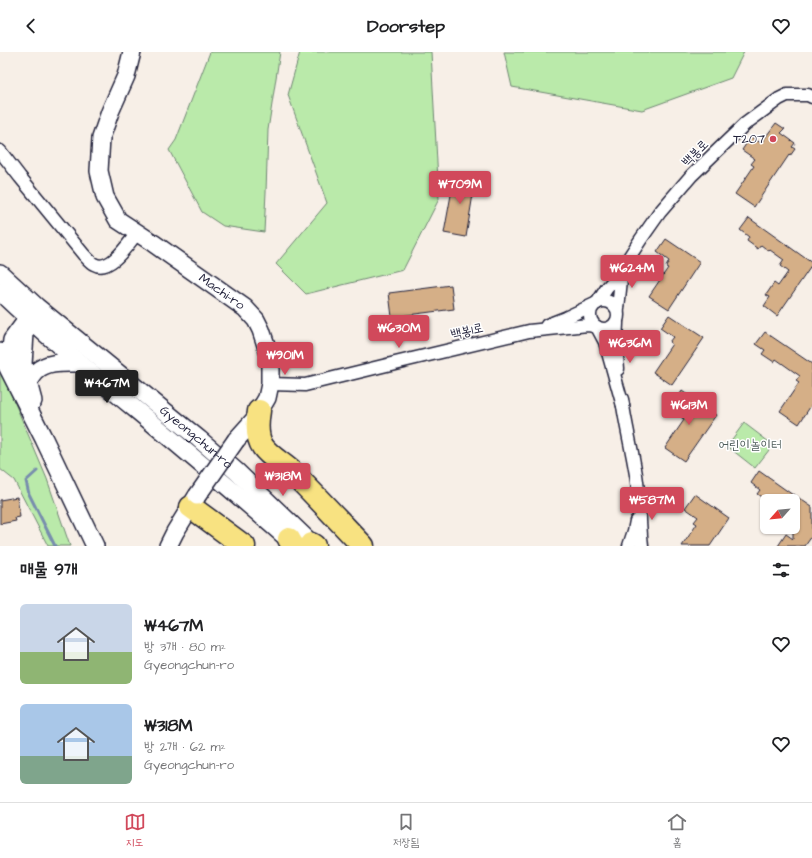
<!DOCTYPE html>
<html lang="ko">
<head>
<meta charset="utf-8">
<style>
  :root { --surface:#fff; --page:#f6f6f6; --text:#202124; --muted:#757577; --line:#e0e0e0; --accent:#d1495b }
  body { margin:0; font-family:"Architects Daughter","Poor Story",sans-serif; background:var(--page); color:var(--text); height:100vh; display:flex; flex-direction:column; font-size:15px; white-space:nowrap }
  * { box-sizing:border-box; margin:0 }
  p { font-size:13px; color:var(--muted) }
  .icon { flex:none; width:22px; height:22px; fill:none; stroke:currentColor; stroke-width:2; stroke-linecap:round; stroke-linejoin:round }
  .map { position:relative; height:494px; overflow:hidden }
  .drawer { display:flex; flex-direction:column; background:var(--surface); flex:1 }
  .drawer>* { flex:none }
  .needle { width:26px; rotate:243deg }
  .tools { position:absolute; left:760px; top:442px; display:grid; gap:8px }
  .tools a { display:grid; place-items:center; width:40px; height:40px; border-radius:6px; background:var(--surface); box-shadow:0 1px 3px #0004; font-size:20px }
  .price { position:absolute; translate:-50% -34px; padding:0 9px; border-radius:4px; background:var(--accent); color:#fff; font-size:13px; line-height:26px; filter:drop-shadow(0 1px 2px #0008) }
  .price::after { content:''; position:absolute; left:50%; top:24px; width:12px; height:9px; margin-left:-6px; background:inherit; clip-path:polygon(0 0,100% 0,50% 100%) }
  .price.selected { background:#222; color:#fff }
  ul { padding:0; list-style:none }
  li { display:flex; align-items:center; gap:12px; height:100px; padding:0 20px }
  li span { display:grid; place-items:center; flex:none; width:112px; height:80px; border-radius:6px; color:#555 }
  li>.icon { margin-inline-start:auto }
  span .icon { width:48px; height:48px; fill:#fffc; stroke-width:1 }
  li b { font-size:17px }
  h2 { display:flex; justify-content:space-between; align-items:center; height:48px; padding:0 20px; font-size:17px }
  header { display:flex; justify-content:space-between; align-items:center; height:52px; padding:0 20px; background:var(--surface); font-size:18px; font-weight:800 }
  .tab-bar { display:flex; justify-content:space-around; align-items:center; height:56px; border-top:1px solid var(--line); background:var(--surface); font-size:11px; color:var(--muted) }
  .tab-bar a { display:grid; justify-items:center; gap:2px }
  .tab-bar .selected { color:var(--accent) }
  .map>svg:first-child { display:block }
  .green { fill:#baeaaa; stroke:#6e8672 }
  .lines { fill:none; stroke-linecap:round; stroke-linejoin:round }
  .stream { stroke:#778dad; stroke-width:3 }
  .building { fill:#d5af87; stroke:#22223b }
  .street-casing { stroke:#22223b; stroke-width:15 }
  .secondary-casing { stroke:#22223b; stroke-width:20 }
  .highway-casing { stroke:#22223b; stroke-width:25 }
  .street { stroke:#fff; stroke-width:12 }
  .secondary { stroke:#fff; stroke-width:17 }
  .highway { stroke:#f8e281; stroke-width:22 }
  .secondary-bridge-casing { stroke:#22223b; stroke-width:20; stroke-linecap:butt }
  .secondary-bridge { stroke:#fff; stroke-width:17 }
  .poi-dot { fill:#d1495b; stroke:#fff; stroke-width:1.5 }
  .labels { text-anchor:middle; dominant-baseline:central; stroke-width:3; stroke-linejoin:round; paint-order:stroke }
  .poi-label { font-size:13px; fill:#22223b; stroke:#fff; text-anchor:end }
  .street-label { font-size:13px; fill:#22223b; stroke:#fff }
  .park-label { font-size:13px; fill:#505e5c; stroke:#fff }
</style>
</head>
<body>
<header><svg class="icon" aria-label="back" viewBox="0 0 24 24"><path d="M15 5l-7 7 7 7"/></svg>Doorstep<svg class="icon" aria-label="heart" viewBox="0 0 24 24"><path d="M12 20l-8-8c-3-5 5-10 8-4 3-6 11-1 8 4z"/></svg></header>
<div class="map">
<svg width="812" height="494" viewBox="0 0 812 494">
  <rect width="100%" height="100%" fill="#f7efe7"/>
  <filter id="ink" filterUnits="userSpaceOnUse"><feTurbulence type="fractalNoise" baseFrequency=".025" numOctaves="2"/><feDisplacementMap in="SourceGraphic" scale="8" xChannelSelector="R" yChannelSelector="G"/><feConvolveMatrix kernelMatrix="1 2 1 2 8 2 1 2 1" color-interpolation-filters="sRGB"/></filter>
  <g filter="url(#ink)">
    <g class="green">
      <path d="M210,0H280L268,78L266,140L264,180L223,174L202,160L169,98L176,88Z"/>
      <path d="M300,0H431L439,147L403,218L306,242L276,212L327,151L288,43Z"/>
      <path d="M504,0H744L731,26L642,58L512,35Z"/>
      <path d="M0,316L47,427L70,494H48L14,428L0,417Z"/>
      <path d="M744,371L773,393L755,416L727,394Z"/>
    </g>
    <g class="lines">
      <path class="stream" d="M37,419L26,429L29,442L55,494"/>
    </g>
    <g class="building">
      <path d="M776,71L785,77L781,81L795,91L792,95L795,97L790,104L789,103L754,155L735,142L754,114L751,112L755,107L742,98L751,85L761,91Z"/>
      <path d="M455,121L476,124L466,185L444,181Z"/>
      <path d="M749,166L812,211V213L777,264L764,254L770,245L766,243L774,231L778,234L788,220L780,214L784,208L770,198L769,199L761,193L758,197L747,189L749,185L740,178Z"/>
      <path d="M666,187L700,210L669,257L649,244L668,216L666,215L669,209L657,200Z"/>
      <path d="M451,233L454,257L392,265L389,241Z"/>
      <path d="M669,263L704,286L672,333L653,320L672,292L669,290L673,285L660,276Z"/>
      <path d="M765,280L812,312V352L799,372L780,359L799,331L796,329L800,324L776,307L774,310L762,302L765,298L756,292Z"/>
      <path d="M682,339L716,363L684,409L665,396L684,368L682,367L685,361L673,353Z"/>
      <path d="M759,419L793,443V442L812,455V484L805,494H778L786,482L793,487V449H767L757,442L760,438L751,431Z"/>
      <path d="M695,442L729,466L710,494H682L697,472L694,470L698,465L685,456Z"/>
      <path d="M17,445L20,465L15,466L16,469L0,472V448Z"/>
    </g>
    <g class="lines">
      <defs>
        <g id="street">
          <path d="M0,99L20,125L84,203C87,206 90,210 94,212C110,221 128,192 137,181"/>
          <circle cx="604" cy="263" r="14"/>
          <path d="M618,257L622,218"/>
          <path d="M617,271L616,291L618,317"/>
          <path d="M547,273L565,266L597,251L607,236L615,227L641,187L660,160L691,124L745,72L779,47L787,43H808L812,45"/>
          <path d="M270,332L305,333L395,311L529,279L588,273L597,275L605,290L623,354"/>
          <path d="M622,347C625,370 631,393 635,417C640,442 639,468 642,494"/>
          <path d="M629,494L634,479L636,469"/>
        </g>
        <g id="secondary">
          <path id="s1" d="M132,0L126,24L110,60L101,86L99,119L105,145L118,168L153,191L245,256L256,268L261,278L269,302L270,313V332L267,346L254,368L236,388"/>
          <path id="s2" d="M0,221L37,255L199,387L236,419L314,494"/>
          <path d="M0,240C48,286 100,328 151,370C200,411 249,452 296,494"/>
          <path d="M28,266L25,281L23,312L33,349"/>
          <path d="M0,300L44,387L95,494"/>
          <path d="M11,318L10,305L12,288L26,269"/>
          <path d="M28,331C31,327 33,323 36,320C47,309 65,311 79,311"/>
          <path d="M168,494L175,480L197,444"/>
        </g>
        <g id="highway">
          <path d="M259,359C257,371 256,385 263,395C270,405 284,412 293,421C317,445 340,470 363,494"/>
          <path d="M191,455L244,494"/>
          <path d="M289,487L293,494"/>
          <path d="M311,492L314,494"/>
        </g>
      </defs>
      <use href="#street" class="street-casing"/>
      <use href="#secondary" class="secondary-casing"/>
      <use href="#highway" class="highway-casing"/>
      <use href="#street" class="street"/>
      <use href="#secondary" class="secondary"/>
      <use href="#highway" class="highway"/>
      <defs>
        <path id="secondary-bridge" d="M197,444L236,388"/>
      </defs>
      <use href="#secondary-bridge" class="secondary-bridge-casing"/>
      <use href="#secondary-bridge" class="secondary-bridge"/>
    </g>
  </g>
  <circle class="poi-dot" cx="773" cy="87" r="4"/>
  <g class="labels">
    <g class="poi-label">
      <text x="765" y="87">T207</text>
    </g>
    <g class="street-label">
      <text transform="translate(695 101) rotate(-45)">백봉로</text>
      <text stroke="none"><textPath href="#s1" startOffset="304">Machi-ro</textPath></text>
      <text transform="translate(467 279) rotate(-13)">백봉1로</text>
      <text stroke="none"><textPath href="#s2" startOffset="256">Gyeongchun-ro</textPath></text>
    </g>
    <g class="park-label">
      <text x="750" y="393">어린이놀이터</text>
    </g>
  </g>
</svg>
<div class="tools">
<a><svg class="needle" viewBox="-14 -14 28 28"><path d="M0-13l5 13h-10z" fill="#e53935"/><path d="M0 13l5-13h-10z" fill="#757577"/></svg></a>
</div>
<b class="price" style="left:460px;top:153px">₩709M</b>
<b class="price" style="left:632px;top:237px">₩624M</b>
<b class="price" style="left:399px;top:297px">₩630M</b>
<b class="price" style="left:630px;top:312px">₩636M</b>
<b class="price" style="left:285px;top:324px">₩901M</b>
<b class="price selected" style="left:107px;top:352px">₩467M</b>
<b class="price" style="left:689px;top:374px">₩613M</b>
<b class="price" style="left:283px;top:445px">₩318M</b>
<b class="price" style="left:652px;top:469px">₩587M</b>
</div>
<section class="drawer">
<h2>매물 9개<svg class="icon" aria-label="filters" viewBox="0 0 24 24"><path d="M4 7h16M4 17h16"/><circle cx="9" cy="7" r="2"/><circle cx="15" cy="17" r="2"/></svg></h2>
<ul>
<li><span style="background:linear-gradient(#c9d6e8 60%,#8fb573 0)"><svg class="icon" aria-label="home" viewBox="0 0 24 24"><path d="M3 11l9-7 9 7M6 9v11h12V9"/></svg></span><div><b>₩467M</b><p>방 3개 · 80 m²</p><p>Gyeongchun-ro</p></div><svg class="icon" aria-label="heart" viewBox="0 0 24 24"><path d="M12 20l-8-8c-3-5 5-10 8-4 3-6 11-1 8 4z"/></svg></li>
<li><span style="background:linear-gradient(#a9c7e8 65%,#7fa58c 0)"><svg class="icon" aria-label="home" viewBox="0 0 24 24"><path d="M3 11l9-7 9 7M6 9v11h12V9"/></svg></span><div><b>₩318M</b><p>방 2개 · 62 m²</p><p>Gyeongchun-ro</p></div><svg class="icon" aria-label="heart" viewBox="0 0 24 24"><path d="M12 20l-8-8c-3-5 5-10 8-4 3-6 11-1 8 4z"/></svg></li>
</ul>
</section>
<nav class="tab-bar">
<a class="selected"><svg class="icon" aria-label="map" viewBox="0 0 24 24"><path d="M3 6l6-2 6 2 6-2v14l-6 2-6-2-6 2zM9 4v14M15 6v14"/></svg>지도</a>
<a><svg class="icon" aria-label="saved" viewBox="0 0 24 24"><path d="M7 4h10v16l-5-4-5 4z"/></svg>저장됨</a>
<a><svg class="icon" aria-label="home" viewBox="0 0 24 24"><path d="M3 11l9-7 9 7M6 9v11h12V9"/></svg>홈</a>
</nav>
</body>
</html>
